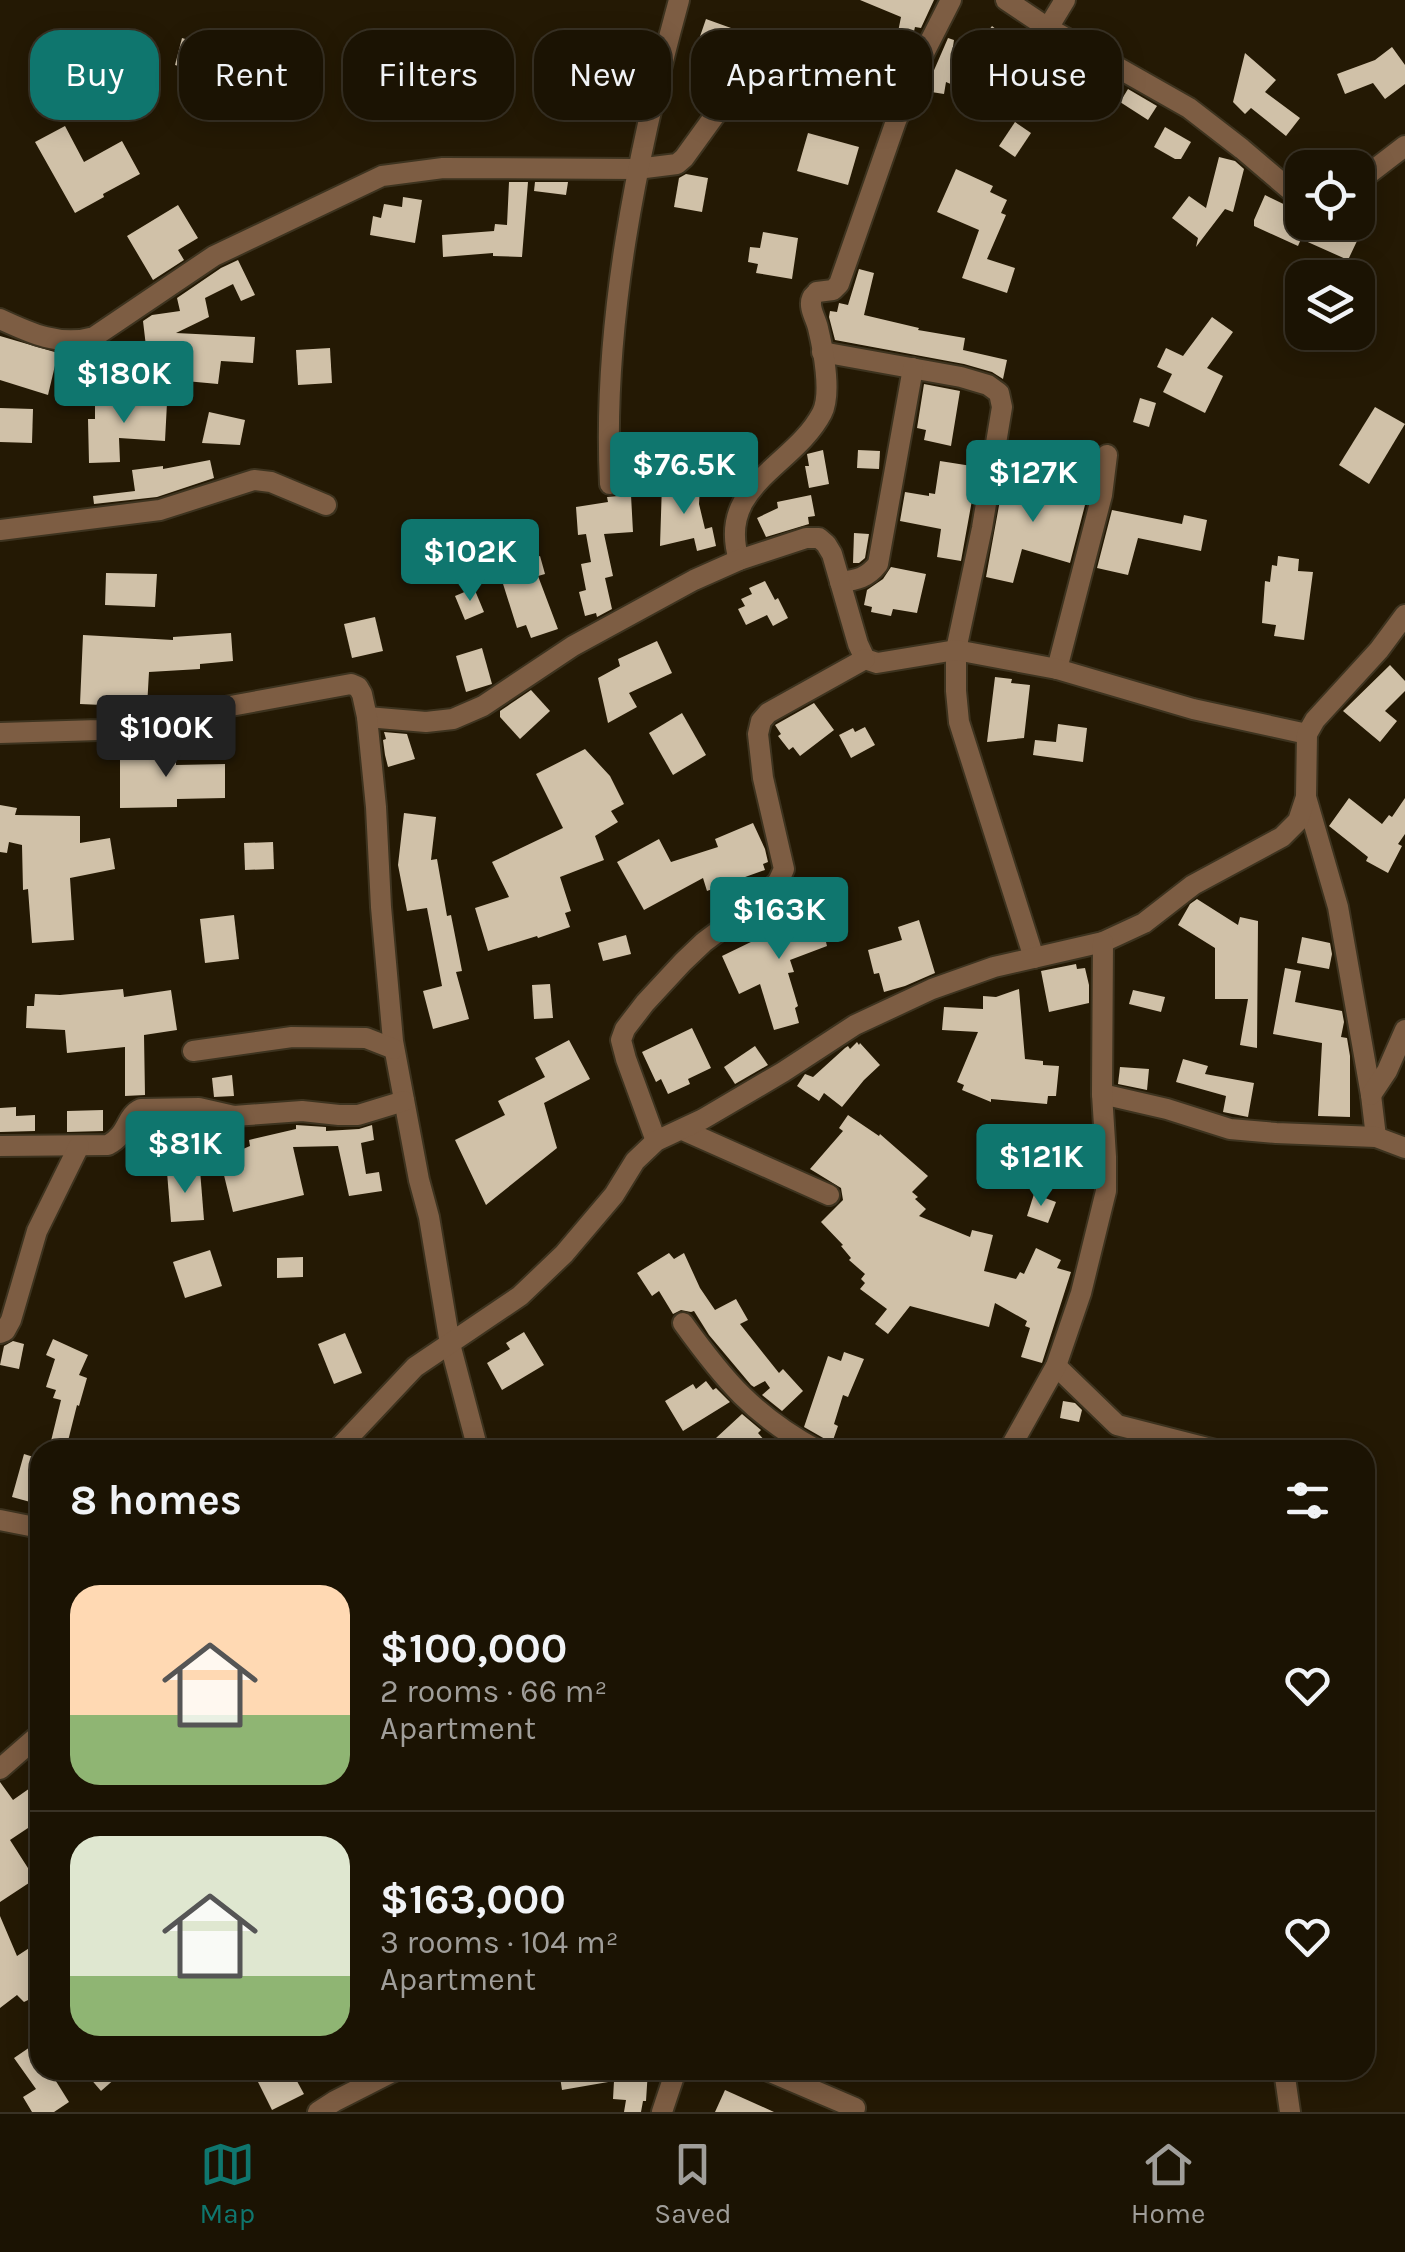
<!DOCTYPE html>
<html lang="en">
<head>
<meta charset="utf-8">
<style>
  :root { --surface:#1b1303; --page:#241c0d; --text:#f1f3f6; --muted:#a09e9a; --line:#393225; --accent:#0f766e }
  body { margin:0; font-family:Karla,sans-serif; background:var(--page); color:var(--text); height:100vh; display:flex; flex-direction:column; font-size:38px; white-space:nowrap }
  * { box-sizing:border-box; margin:0 }
  p { font-size:32px; color:var(--muted) }
  .icon { flex:none; width:55px; height:55px; fill:none; stroke:currentColor; stroke-width:2; stroke-linecap:round; stroke-linejoin:round }
  .map { position:relative; flex:1; overflow:hidden }
  .side { position:absolute; left:30px; top:1440px; width:1345px; height:640px; display:flex; flex-direction:column; background:var(--surface); border-radius:30px; box-shadow:0 5px 25px #0003,0 0 0 2px var(--line) }
  .side>* { flex:none }
  .hud { position:absolute; left:30px; top:30px; width:1345px; height:90px; display:flex; gap:20px }
  .tools { position:absolute; left:1285px; top:150px; display:grid; gap:20px }
  .tools a { display:grid; place-items:center; width:90px; height:90px; border-radius:20px; background:var(--surface); box-shadow:0 5px 25px #0003,0 0 0 2px var(--line); font-size:50px }
  .price { position:absolute; translate:-50% -85px; padding:0 22px; border-radius:10px; background:var(--accent); color:#fff; font-size:32px; line-height:65px; filter:drop-shadow(0 2px 5px #0008) }
  .price::after { content:''; position:absolute; left:50%; top:60px; width:30px; height:22px; margin-left:-15px; background:inherit; clip-path:polygon(0 0,100% 0,50% 100%) }
  .price.current { background:#222; color:#fff }
  ul { padding:0; list-style:none }
  li { display:flex; align-items:center; gap:30px; height:250px; padding:0 40px }
  li+li { border-top:2px solid var(--line) }
  li span { display:grid; place-items:center; flex:none; width:280px; height:200px; border-radius:30px; color:#555 }
  li>.icon { margin-inline-start:auto }
  span .icon { width:120px; height:120px; fill:#fffc; stroke-width:1 }
  li b { font-size:42px }
  h2 { display:flex; justify-content:space-between; align-items:center; height:120px; padding:0 40px; font-size:42px }
  .tag { padding:0 35px; border-radius:30px; background:var(--surface); box-shadow:0 5px 25px #0003,0 0 0 2px var(--line); font-size:35px; line-height:90px }
  .tag.current { background:var(--accent); color:#fff }
  .tabs { display:flex; justify-content:space-around; align-items:center; height:140px; border-top:2px solid var(--line); background:var(--surface); font-size:28px; color:var(--muted) }
  .tabs a { display:grid; justify-items:center; gap:5px }
  .tabs .current { color:var(--accent) }
  .map>svg:first-child { display:block }
  .building { fill:#d0c1a8 }
  .lines { fill:none; stroke-linecap:round; stroke-linejoin:round }
  .street-casing { stroke:#3d331f; stroke-width:24 }
  .street { stroke:#7d5d43; stroke-width:20 }
</style>
</head>
<body>
<div class="map">
<svg width="1405" height="2112" viewBox="0 0 1405 2112">
  <rect width="100%" height="100%" fill="#241904"/>
  <g class="building">
    <path d="M860,0H934L921,28L915,27L909,53L892,95L847,71L855,42L894,52L901,17Z"/>
    <path d="M706,19L731,28L724,52L697,45Z"/>
    <path d="M992,26L1031,57L1038,49L1062,69L1037,104L994,75L983,98L946,82L944,94L925,91L948,38L954,40L952,53L973,62L986,34Z"/>
    <path d="M182,38L208,46L200,72L175,65Z"/>
    <path d="M1392,47L1405,65V84L1385,99L1373,83L1345,94L1337,74L1375,60Z"/>
    <path d="M1245,53L1276,80L1265,92L1300,118L1286,136L1251,108L1245,114L1233,102Z"/>
    <path d="M85,55L92,95L62,100L55,60Z"/>
    <path d="M792,79L822,92L810,117L781,104Z"/>
    <path d="M1128,89L1157,106L1148,120L1120,102Z"/>
    <path d="M1015,122L1031,133L1015,157L999,146Z"/>
    <path d="M65,126L84,162L122,141L140,174L103,194L104,197L75,213L35,142Z"/>
    <path d="M1165,127L1191,142L1181,159H1175L1154,147Z"/>
    <path d="M808,133L859,147L848,185L797,171Z"/>
    <path d="M1219,157L1235,161L1244,169L1233,212L1225,209L1196,247L1198,238L1172,218L1189,196L1206,208Z"/>
    <path d="M956,169L993,186L990,192L1007,200L1001,213L1006,215L987,259L1015,268L1007,293L962,278L979,230L937,212Z"/>
    <path d="M686,174L708,178L702,212L674,207L679,178Z"/>
    <path d="M509,182H528L522,257L493,256V253L443,257L442,235L494,231L495,224L507,225Z"/>
    <path d="M535,182H568L566,195L534,191Z"/>
    <path d="M1265,195L1302,213V222H1316L1357,241L1348,260L1301,239L1298,246L1254,226V220Z"/>
    <path d="M403,197L422,200L415,243L370,235L373,216L381,218L384,204L402,207Z"/>
    <path d="M178,205L198,238L178,250L184,260L153,280L127,236Z"/>
    <path d="M763,232L798,238L792,279L756,273L758,264L748,262L750,247L760,248Z"/>
    <path d="M238,260L255,295L241,301L233,284L205,298L209,317L176,333L255,337L253,363L221,361L218,384L142,377L144,354L147,355L143,321L152,315L180,311L177,298L221,268Z"/>
    <path d="M859,269L874,273L864,315L919,328L918,330L965,338L963,350L1007,360L1003,379L992,372L964,364L835,340L829,317L830,311L837,312L839,303L848,305Z"/>
    <path d="M1212,317L1233,332L1207,368L1223,376L1205,413L1163,392L1172,374L1157,367L1166,348L1183,356Z"/>
    <path d="M0,336L58,353L48,395L0,380Z"/>
    <path d="M330,348L332,383L298,385L296,350Z"/>
    <path d="M924,384L960,391L951,446L924,440L926,430L917,428Z"/>
    <path d="M148,398L167,403L165,441L119,438L120,462L89,463L88,419H95V400Z"/>
    <path d="M1140,398L1156,403L1149,427L1133,422Z"/>
    <path d="M1375,407L1405,424L1369,484L1339,465Z"/>
    <path d="M0,408L33,409L32,443L0,442Z"/>
    <path d="M209,412L245,420L240,445L202,443Z"/>
    <path d="M823,450L829,484L809,488L805,466H809L807,454Z"/>
    <path d="M858,450L880,451L879,469L857,468Z"/>
    <path d="M210,460L214,478L157,497L94,504L93,496L135,491L132,470L163,466V469Z"/>
    <path d="M940,461L978,467L961,561L937,557L941,529L900,521L905,492L929,496V493L935,494Z"/>
    <path d="M1006,467L1022,471L1018,486L1054,493L1057,485L1083,492L1080,504L1085,505L1070,563L1022,549L1013,583L986,577Z"/>
    <path d="M662,484L700,485L699,504L705,529L712,527L716,546L697,551L694,538L660,546Z"/>
    <path d="M631,495L633,532L604,534L613,576L605,578L612,609L597,617L596,613L585,616L579,592L586,590L581,564L591,562L586,534L578,535L576,507L608,502L607,497Z"/>
    <path d="M811,495L815,516L808,517L809,524L766,537L757,518L778,508L777,502Z"/>
    <path d="M1112,510L1182,524L1184,515L1207,520L1201,551L1138,538L1128,575L1097,568Z"/>
    <path d="M854,533L869,534L865,558L859,563H853Z"/>
    <path d="M540,556L545,574L538,576L558,629L531,638L526,625L517,628L498,568Z"/>
    <path d="M1278,556L1299,559L1298,571L1313,572L1304,640L1274,636L1276,625L1262,623L1265,581L1270,582L1272,565L1277,566Z"/>
    <path d="M891,567L926,574L917,613L893,609L891,616L871,612L872,607L864,605L867,590L883,579Z"/>
    <path d="M106,573L157,574L155,607L105,605Z"/>
    <path d="M765,581L775,600L778,598L788,618L773,626L767,615L746,625L738,609L745,606L741,599L752,594L749,588Z"/>
    <path d="M474,588L484,612L465,620L455,596Z"/>
    <path d="M375,617L383,651L352,658L344,624Z"/>
    <path d="M231,633L233,661L200,664V669L149,672L147,707L80,704L83,635L173,640V637Z"/>
    <path d="M657,641L672,673L629,693L637,707L608,723L598,678L620,666L618,659Z"/>
    <path d="M482,648L492,684L466,692L456,656Z"/>
    <path d="M1390,665L1405,681V691L1385,711L1397,721L1380,742L1343,711Z"/>
    <path d="M995,677L1012,679L1011,683L1030,685L1024,738L987,742Z"/>
    <path d="M531,690L550,711L520,739L500,717V711Z"/>
    <path d="M814,703L834,730L800,756L793,747L789,750L778,736L781,734L775,725Z"/>
    <path d="M682,713L706,755L673,775L649,733Z"/>
    <path d="M1058,724L1087,728L1083,762L1033,755L1035,740L1056,742Z"/>
    <path d="M865,727L875,745L851,758L839,735L853,728L855,732Z"/>
    <path d="M384,732L407,734L415,759L388,767L385,755L383,740L386,739Z"/>
    <path d="M585,749L610,776L624,804L611,811L618,822L595,836L604,860L560,877L571,911L565,913L570,927L538,938L537,936L488,951L475,908L509,897L492,862L563,828L536,774Z"/>
    <path d="M176,750V765L225,764V798L177,799V807L120,808V751Z"/>
    <path d="M1349,798L1382,824L1389,815L1392,817L1405,798V834L1398,844L1402,846L1388,873L1366,861L1368,857L1329,826Z"/>
    <path d="M0,805L17,808L15,815L80,816V843L110,838L115,869L70,878L74,940L32,943L28,889L23,890L22,845L9,842L7,853L0,852Z"/>
    <path d="M404,813L436,817L431,860L437,859L447,916L451,915L462,971L456,972L469,1019L433,1029L423,991L442,986L427,908L407,911L398,865Z"/>
    <path d="M753,823L765,849L768,862L763,864L765,870L734,881L736,886L720,891L718,887L707,891L703,878L644,910L617,862L659,839L671,862L718,847L715,839Z"/>
    <path d="M273,842L274,869L245,870L244,843Z"/>
    <path d="M1197,899L1238,925L1240,917L1258,921L1257,1048L1240,1045L1248,999H1215V948L1178,925L1190,904Z"/>
    <path d="M814,907L817,916L826,912L836,938L826,942L827,946L790,960L794,972L788,973L798,1006L795,1008L799,1023L774,1030L760,984L739,994L722,956L755,940L754,937L793,924L790,916Z"/>
    <path d="M234,915L239,959L205,963L200,919Z"/>
    <path d="M919,920L935,973L905,986L884,992L879,973L874,974L868,950L902,940L898,927Z"/>
    <path d="M626,935L631,954L603,961L598,943Z"/>
    <path d="M1302,937L1330,943L1332,954L1329,969L1297,963Z"/>
    <path d="M1076,964L1077,969L1085,968L1089,985V1003L1049,1012L1041,971Z"/>
    <path d="M1285,968L1301,971L1295,1002L1342,1011L1344,1022L1341,1037L1347,1038L1350,1056V1117L1318,1116L1322,1043L1273,1034Z"/>
    <path d="M550,984L553,1018L534,1019L532,985Z"/>
    <path d="M123,989L124,997L171,990L177,1030L144,1035L145,1095L125,1096V1047L67,1053L65,1030L26,1028L27,1006H34L35,994L60,995Z"/>
    <path d="M1019,989L1025,1059L1043,1061V1065L1059,1066L1056,1096H1048L1047,1104L991,1099V1102L962,1090L964,1085L957,1082L978,1032L942,1030L944,1007L983,1009V996L996,997Z"/>
    <path d="M1133,990L1165,997L1161,1012L1129,1004Z"/>
    <path d="M692,1028L711,1068L688,1079L690,1084L668,1094L661,1079L656,1082L642,1052Z"/>
    <path d="M569,1040L590,1079L544,1103L557,1148L486,1205L455,1140L505,1115L498,1101L545,1077L535,1058Z"/>
    <path d="M857,1042L859,1045L860,1043L880,1065L864,1080L842,1107L824,1093L819,1101L797,1086L805,1074L813,1077L845,1048L848,1046L850,1049Z"/>
    <path d="M755,1046L768,1065L735,1084L724,1067Z"/>
    <path d="M1183,1059L1208,1066L1205,1074L1254,1083L1248,1117L1223,1112L1226,1096L1176,1082Z"/>
    <path d="M1120,1067L1149,1069L1147,1090L1118,1084Z"/>
    <path d="M232,1075L234,1096L214,1097L212,1078Z"/>
    <path d="M16,1107V1116L35,1115V1131L0,1132V1108Z"/>
    <path d="M103,1110V1131L67,1132V1111Z"/>
    <path d="M848,1115L879,1136L880,1134L928,1176L912,1192L918,1197L915,1199L926,1209L919,1216L970,1237L972,1230L993,1235L984,1271L1016,1279L1020,1272L1024,1274L1036,1248L1061,1260L1057,1268L1071,1272L1042,1363L1021,1357L1030,1328L1025,1326L1027,1321L995,1303L989,1327L910,1306L888,1334L875,1324L887,1309L860,1289L865,1283L861,1279L865,1274L849,1260L851,1258L841,1246L843,1245L821,1222L843,1200L841,1188L810,1169L843,1131L839,1128Z"/>
    <path d="M296,1125L326,1127V1131L359,1129L372,1125L374,1140L361,1143L366,1174L379,1172L382,1191L349,1196L338,1146L293,1147L304,1195L233,1212L220,1159L250,1146L249,1140L296,1129Z"/>
    <path d="M200,1170L204,1220L171,1222L167,1172Z"/>
    <path d="M1034,1194L1056,1202L1048,1223L1027,1216Z"/>
    <path d="M210,1250L222,1286L185,1298L173,1262Z"/>
    <path d="M669,1253L674,1259L684,1253L700,1288L715,1310L736,1299L748,1320L740,1324L779,1373L783,1369L803,1391L782,1411L762,1395L770,1388L765,1381L754,1387L751,1385L709,1335L694,1311L691,1312L681,1310L673,1314L659,1291L652,1296L637,1273Z"/>
    <path d="M303,1257V1277L277,1278V1258Z"/>
    <path d="M524,1332L544,1365L502,1390L487,1363L510,1349L506,1343Z"/>
    <path d="M345,1333L362,1373L334,1384L318,1344Z"/>
    <path d="M53,1339L88,1355L79,1375L87,1378L79,1406L77,1405L67,1445L51,1441L61,1400L53,1398L56,1390L46,1387L55,1359L46,1355Z"/>
    <path d="M13,1341L24,1344L19,1369L0,1365L4,1346Z"/>
    <path d="M844,1352L864,1359L848,1397L843,1395L834,1424L838,1426L832,1443L804,1427L828,1356L841,1361Z"/>
    <path d="M706,1381L713,1390L716,1388L730,1402L683,1431L665,1401L693,1384L696,1389Z"/>
    <path d="M1063,1401L1075,1403L1082,1410L1079,1422L1060,1418Z"/>
    <path d="M742,1414L761,1430L758,1433L773,1450H703Z"/>
    <path d="M24,1454L40,1459V1482L34,1503L12,1497Z"/>
    <path d="M40,1781V1820L10,1840L35,1879L0,1902V1782L13,1800Z"/>
    <path d="M0,1916L17,1956L40,1941V1994L24,2002L17,1995L0,2008Z"/>
    <path d="M33,2045L40,2056V2070H49L69,2102L54,2112H32L23,2097L36,2089L14,2058Z"/>
    <path d="M83,2070H125L101,2091Z"/>
    <path d="M252,2070H291L304,2094L272,2110Z"/>
    <path d="M559,2070H648L646,2101H643L641,2112H624L626,2100L613,2099L614,2081L562,2090Z"/>
    <path d="M725,2090L774,2112H715Z"/>
  </g>
  <g class="lines">
    <defs>
      <g id="street">
        <path d="M1006,0L1048,28L1189,108L1242,149L1302,200"/>
        <path d="M1048,28L1065,0"/>
        <path d="M1358,182L1405,146"/>
        <path d="M0,319C30,333 60,347 94,337L214,256L382,176L443,168L637,169L677,164L684,158L739,82L775,55L791,56L899,114"/>
        <path d="M822,352L961,377L988,385L999,393L1002,407L982,528L956,650V691L959,722L1034,958"/>
        <path d="M610,484C602,324 637,153 679,0"/>
        <path d="M0,530L160,510L254,480L271,482L326,505"/>
        <path d="M739,560C716,485 794,467 822,413C832,393 823,349 818,328C816,319 808,307 812,298C813,295 816,294 817,292L833,290L839,284L896,121L921,59L951,0"/>
        <path d="M840,582C857,580 867,578 878,564L913,368"/>
        <path d="M1057,669L1102,495L1107,455"/>
        <path d="M367,717L426,722L453,719L483,706L573,646L694,580L739,560L806,538H819L826,544L832,554L858,644L865,659L877,663L956,650L1057,669L1193,709L1307,734"/>
        <path d="M0,733L99,730L351,684L358,687L362,694L367,717L376,807L381,907L393,1041L419,1180L429,1217L450,1344L478,1450"/>
        <path d="M1306,797L1338,907L1371,1095L1376,1137"/>
        <path d="M193,1051L292,1037L366,1038L394,1049"/>
        <path d="M1102,1094L1167,1109L1230,1129L1276,1133L1376,1137L1405,1148"/>
        <path d="M1371,1095L1387,1071L1405,1030"/>
        <path d="M683,1130L829,1195"/>
        <path d="M656,1141L626,1059L621,1040L625,1029L645,1003L683,962L704,942L747,910L778,882L784,869L763,778L758,734L761,721L768,713L865,659"/>
        <path d="M0,1146L108,1145C129,1134 125,1116 141,1109L199,1108L234,1116L302,1111L339,1115H358L404,1101"/>
        <path d="M683,1323C724,1380 754,1416 817,1450"/>
        <path d="M0,1333L5,1331L11,1320L37,1231L79,1146"/>
        <path d="M1056,1366L1117,1425L1215,1450"/>
        <path d="M337,1450L415,1367L520,1296L564,1254L614,1195L635,1161L656,1141L703,1119L783,1072L855,1025L932,989L994,967L1103,942L1144,923L1193,885L1282,837L1298,821L1306,797L1307,734L1315,720L1379,650L1405,615"/>
        <path d="M1009,1450L1056,1366L1081,1293L1106,1191V1157L1102,1094L1103,942"/>
        <path d="M0,1520L40,1528"/>
        <path d="M0,1769L40,1734"/>
        <path d="M766,2070L855,2108"/>
        <path d="M1284,2070L1290,2112"/>
        <path d="M318,2112L335,2101L396,2070"/>
        <path d="M662,2112L676,2070"/>
      </g>
    </defs>
    <use href="#street" class="street-casing"/>
    <use href="#street" class="street"/>
  </g>
</svg>
<div class="tools">
<a><svg class="icon" aria-label="locate" viewBox="0 0 24 24"><circle cx="12" cy="12" r="6"/><path d="M12 2v4M12 18v4M2 12h4M18 12h4"/></svg></a>
<a><svg class="icon" aria-label="layers" viewBox="0 0 24 24"><path d="M12 4l9 5-9 5-9-5zM3 14l9 5 9-5"/></svg></a>
</div>
<b class="price" style="left:124px;top:426px">$180K</b>
<b class="price" style="left:684px;top:517px">$76.5K</b>
<b class="price" style="left:1033px;top:525px">$127K</b>
<b class="price" style="left:470px;top:604px">$102K</b>
<b class="price current" style="left:166px;top:780px">$100K</b>
<b class="price" style="left:779px;top:962px">$163K</b>
<b class="price" style="left:185px;top:1196px">$81K</b>
<b class="price" style="left:1041px;top:1209px">$121K</b>
<div class="hud">
<a class="tag current">Buy</a>
<a class="tag">Rent</a>
<a class="tag">Filters</a>
<a class="tag">New</a>
<a class="tag">Apartment</a>
<a class="tag">House</a>
</div>
<section class="side">
<h2>8 homes<svg class="icon" aria-label="filters" viewBox="0 0 24 24"><path d="M4 7h16M4 17h16"/><circle cx="9" cy="7" r="2"/><circle cx="15" cy="17" r="2"/></svg></h2>
<ul>
<li><span style="background:linear-gradient(#ffd9b3 65%,#8fb573 0)"><svg class="icon" aria-label="home" viewBox="0 0 24 24"><path d="M3 11l9-7 9 7M6 9v11h12V9"/></svg></span><div><b>$100,000</b><p>2 rooms · 66 m²</p><p>Apartment</p></div><svg class="icon" aria-label="heart" viewBox="0 0 24 24"><path d="M12 20l-8-8c-3-5 5-10 8-4 3-6 11-1 8 4z"/></svg></li>
<li><span style="background:linear-gradient(#dfe7d0 70%,#8fb573 0)"><svg class="icon" aria-label="home" viewBox="0 0 24 24"><path d="M3 11l9-7 9 7M6 9v11h12V9"/></svg></span><div><b>$163,000</b><p>3 rooms · 104 m²</p><p>Apartment</p></div><svg class="icon" aria-label="heart" viewBox="0 0 24 24"><path d="M12 20l-8-8c-3-5 5-10 8-4 3-6 11-1 8 4z"/></svg></li>
</ul>
</section>
</div>
<nav class="tabs">
<a class="current"><svg class="icon" aria-label="map" viewBox="0 0 24 24"><path d="M3 6l6-2 6 2 6-2v14l-6 2-6-2-6 2zM9 4v14M15 6v14"/></svg>Map</a>
<a><svg class="icon" aria-label="saved" viewBox="0 0 24 24"><path d="M7 4h10v16l-5-4-5 4z"/></svg>Saved</a>
<a><svg class="icon" aria-label="home" viewBox="0 0 24 24"><path d="M3 11l9-7 9 7M6 9v11h12V9"/></svg>Home</a>
</nav>
</body>
</html>
